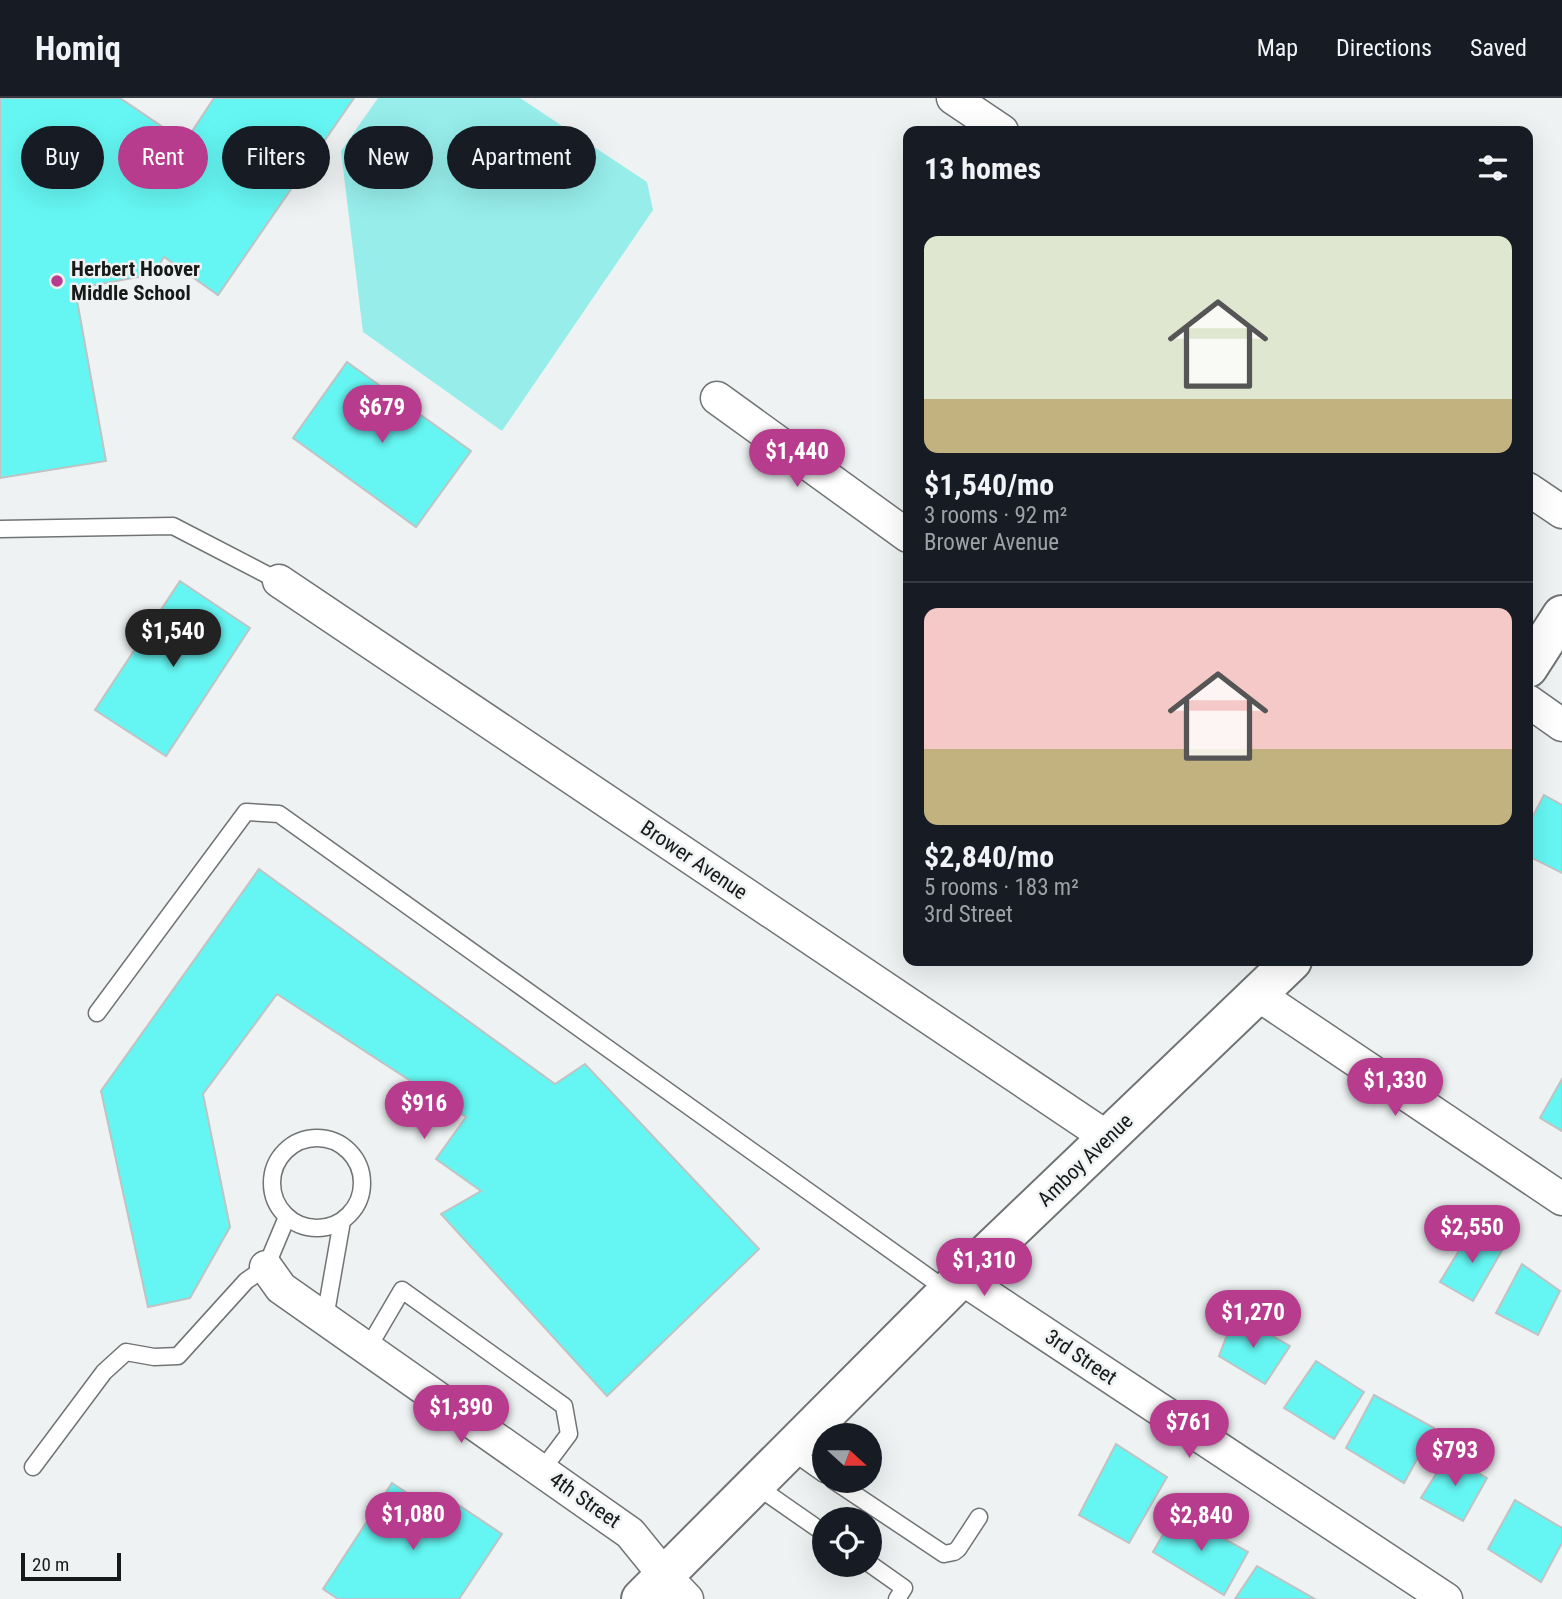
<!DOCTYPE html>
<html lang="en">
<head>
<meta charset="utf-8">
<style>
  :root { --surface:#171b24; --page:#20242c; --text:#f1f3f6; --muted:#9ea1a6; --line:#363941; --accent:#b73c8e }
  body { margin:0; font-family:"Roboto Condensed",sans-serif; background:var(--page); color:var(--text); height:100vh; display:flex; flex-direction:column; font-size:26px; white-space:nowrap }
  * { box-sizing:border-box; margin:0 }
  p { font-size:23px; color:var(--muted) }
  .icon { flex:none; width:38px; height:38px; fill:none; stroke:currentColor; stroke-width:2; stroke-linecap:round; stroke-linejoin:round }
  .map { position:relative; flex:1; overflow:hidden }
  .drawer { position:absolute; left:903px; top:28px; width:630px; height:840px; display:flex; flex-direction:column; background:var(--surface); border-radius:14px; box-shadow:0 7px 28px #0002 }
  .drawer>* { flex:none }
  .top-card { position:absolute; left:21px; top:28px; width:665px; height:63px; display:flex; gap:14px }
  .needle { width:46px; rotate:111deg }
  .tools { position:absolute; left:812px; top:1325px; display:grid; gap:14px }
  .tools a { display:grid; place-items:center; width:70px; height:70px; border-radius:50%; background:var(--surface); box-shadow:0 7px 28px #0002; font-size:35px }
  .scale { position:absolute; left:21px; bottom:18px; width:100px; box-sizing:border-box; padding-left:7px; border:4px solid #181919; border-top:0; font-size:19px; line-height:24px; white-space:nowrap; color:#181919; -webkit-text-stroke:5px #eef2f2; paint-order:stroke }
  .price { position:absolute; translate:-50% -60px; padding:0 16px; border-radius:24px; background:var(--accent); color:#fff; font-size:23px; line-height:46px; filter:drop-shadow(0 2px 4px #0008) }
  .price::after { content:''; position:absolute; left:50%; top:42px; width:21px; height:16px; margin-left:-10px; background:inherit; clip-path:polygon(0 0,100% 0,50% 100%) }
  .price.on { background:#222; color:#fff }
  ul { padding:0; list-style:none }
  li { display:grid; align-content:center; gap:14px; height:371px; padding:0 21px }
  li+li { border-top:2px solid var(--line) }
  li span { display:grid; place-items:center; height:217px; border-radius:14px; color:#555 }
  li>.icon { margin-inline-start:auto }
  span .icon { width:126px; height:126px; fill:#fffc; stroke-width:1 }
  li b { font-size:30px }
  h2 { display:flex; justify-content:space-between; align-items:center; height:84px; padding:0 21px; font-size:30px }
  .pill { padding:0 24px; border-radius:32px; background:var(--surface); box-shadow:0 7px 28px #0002; font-size:24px; line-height:63px }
  .pill.on { background:var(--accent); color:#fff }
  header { display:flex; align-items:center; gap:42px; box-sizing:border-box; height:98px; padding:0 35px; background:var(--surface); border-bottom:2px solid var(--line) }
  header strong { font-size:33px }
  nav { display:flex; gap:38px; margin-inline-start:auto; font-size:24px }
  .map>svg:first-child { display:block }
  .green { fill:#96edea }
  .building { fill:#65f6f3; stroke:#bfc3c3; stroke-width:2 }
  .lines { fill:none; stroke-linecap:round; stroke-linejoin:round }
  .service-casing { stroke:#717474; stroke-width:19 }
  .minor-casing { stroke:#717474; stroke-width:35 }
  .tertiary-casing { stroke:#717474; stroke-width:42 }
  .service { stroke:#fff; stroke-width:16 }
  .minor { stroke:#fff; stroke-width:32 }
  .tertiary { stroke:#fff; stroke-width:38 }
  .poi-dot { fill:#b73c8e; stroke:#eef2f2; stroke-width:2.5 }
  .labels { text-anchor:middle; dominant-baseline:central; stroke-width:5; stroke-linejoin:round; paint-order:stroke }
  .poi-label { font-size:21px; font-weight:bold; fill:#181919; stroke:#eef2f2; text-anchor:start }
  .street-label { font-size:21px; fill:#181919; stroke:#eef2f2 }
</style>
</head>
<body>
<header>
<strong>Homiq</strong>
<nav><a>Map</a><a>Directions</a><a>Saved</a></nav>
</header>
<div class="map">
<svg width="1562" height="1501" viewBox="0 0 1562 1501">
  <rect width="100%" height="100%" fill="#eef2f2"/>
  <path class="green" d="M378,0H520L647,84L653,112L502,333L363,234L341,53Z"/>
  <g class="building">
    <path d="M0,0H120L185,44L214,0H354L218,197L164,159L153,176L75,191L106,363L0,380Z"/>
    <path d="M347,264L471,353L416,429L293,340Z"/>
    <path d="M180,483L250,530L166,658L95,612Z"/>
    <path d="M1544,697L1562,707V775L1528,758V727Z"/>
    <path d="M259,771L555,986L585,966L759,1151L607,1298L441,1116L481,1093L436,1061L466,1019L277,896L203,996L230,1129L190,1200L148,1209L101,993Z"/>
    <path d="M1562,981V1033L1540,1020Z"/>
    <path d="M1472,1131L1504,1149L1473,1203L1440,1184Z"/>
    <path d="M1522,1166L1560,1193L1538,1237L1496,1215Z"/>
    <path d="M1235,1216L1290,1248L1265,1286L1219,1258Z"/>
    <path d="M1316,1263L1364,1294L1334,1341L1284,1310Z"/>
    <path d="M1374,1297L1434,1330L1404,1385L1346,1350Z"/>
    <path d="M1116,1346L1167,1379L1129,1445L1079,1417Z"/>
    <path d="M1448,1357L1487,1380L1463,1423L1421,1400Z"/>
    <path d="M392,1385L435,1413L445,1398L502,1436L459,1501H338L323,1491Z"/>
    <path d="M1515,1402L1562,1430V1445L1541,1484L1488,1451Z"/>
    <path d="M1176,1414L1248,1454L1224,1497L1153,1454Z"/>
    <path d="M1257,1468L1315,1501H1235Z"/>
  </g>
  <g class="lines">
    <defs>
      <g id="service">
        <path d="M0,431L173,428L279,483"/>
        <path d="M97,915L246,714L279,716L948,1193"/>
        <circle cx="317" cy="1085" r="45"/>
        <path d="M325,1220L342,1123"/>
        <path d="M368,1250L402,1192L564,1308L569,1336L542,1372"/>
        <path d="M790,1352L824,1376"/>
        <path d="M33,1369L104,1274L126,1254L154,1259L178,1258L246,1183L266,1169L287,1119"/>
        <path d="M833,1382L944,1456L954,1454L958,1451L979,1419"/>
        <path d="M755,1387L824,1435"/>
        <path d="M870,1466L904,1490L897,1501"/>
      </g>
      <g id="minor">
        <path d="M953,0L1002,33"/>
        <path d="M717,300L908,438"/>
        <path d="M1528,391L1562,414"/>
        <path d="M279,483L1108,1040"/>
        <path d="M1528,603L1562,627"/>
        <path d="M1257,896L1562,1101"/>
        <path d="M266,1169L281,1190L630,1435L665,1478L687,1501"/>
        <path d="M961,1180L1446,1501"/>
      </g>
      <g id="tertiary">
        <path d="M1528,570L1562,517"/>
        <path d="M641,1501L961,1180L1292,863"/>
      </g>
    </defs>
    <use href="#service" class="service-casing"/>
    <use href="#minor" class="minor-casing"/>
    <use href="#tertiary" class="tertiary-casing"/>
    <use href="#service" class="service"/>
    <use href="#minor" class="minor"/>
    <use href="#tertiary" class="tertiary"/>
  </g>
  <circle class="poi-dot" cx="57" cy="183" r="7"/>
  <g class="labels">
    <g class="poi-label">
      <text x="71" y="171">Herbert Hoover<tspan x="71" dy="24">Middle School</tspan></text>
    </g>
    <g class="street-label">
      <text transform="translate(694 762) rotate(34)">Brower Avenue</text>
      <text transform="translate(1085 1062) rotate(-44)">Amboy Avenue</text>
      <text transform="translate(1081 1259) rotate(34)">3rd Street</text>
      <text transform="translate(585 1402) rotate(35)">4th Street</text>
    </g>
  </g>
</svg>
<div class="tools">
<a><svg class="needle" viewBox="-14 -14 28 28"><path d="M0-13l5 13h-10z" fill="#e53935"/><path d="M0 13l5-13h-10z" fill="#9ea1a6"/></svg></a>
<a><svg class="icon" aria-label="locate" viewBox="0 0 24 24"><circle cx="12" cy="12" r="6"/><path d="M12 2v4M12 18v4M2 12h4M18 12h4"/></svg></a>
</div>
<div class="scale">20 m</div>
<b class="price" style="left:382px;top:347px">$679</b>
<b class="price" style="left:797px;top:391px">$1,440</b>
<b class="price on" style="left:173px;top:571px">$1,540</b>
<b class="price" style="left:1395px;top:1020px">$1,330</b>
<b class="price" style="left:424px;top:1043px">$916</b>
<b class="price" style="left:1472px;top:1167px">$2,550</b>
<b class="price" style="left:984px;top:1200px">$1,310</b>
<b class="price" style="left:1253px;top:1252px">$1,270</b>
<b class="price" style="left:461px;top:1347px">$1,390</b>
<b class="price" style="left:1189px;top:1362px">$761</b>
<b class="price" style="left:1455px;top:1390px">$793</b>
<b class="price" style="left:413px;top:1454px">$1,080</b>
<b class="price" style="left:1201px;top:1455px">$2,840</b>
<div class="top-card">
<a class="pill">Buy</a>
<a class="pill on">Rent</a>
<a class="pill">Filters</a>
<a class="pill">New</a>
<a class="pill">Apartment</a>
</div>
<section class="drawer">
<h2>13 homes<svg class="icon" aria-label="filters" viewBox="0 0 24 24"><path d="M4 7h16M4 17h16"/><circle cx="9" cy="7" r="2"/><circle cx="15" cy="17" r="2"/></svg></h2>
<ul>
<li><span style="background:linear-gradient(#dfe7d0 75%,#c2b280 0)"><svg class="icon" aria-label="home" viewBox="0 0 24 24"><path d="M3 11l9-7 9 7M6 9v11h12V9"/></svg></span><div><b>$1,540/mo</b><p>3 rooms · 92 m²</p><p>Brower Avenue</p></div></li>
<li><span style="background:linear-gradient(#f6c9c9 65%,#c2b280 0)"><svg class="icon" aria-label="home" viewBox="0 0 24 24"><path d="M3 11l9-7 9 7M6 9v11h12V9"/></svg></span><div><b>$2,840/mo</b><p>5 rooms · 183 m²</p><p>3rd Street</p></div></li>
</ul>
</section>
</div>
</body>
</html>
